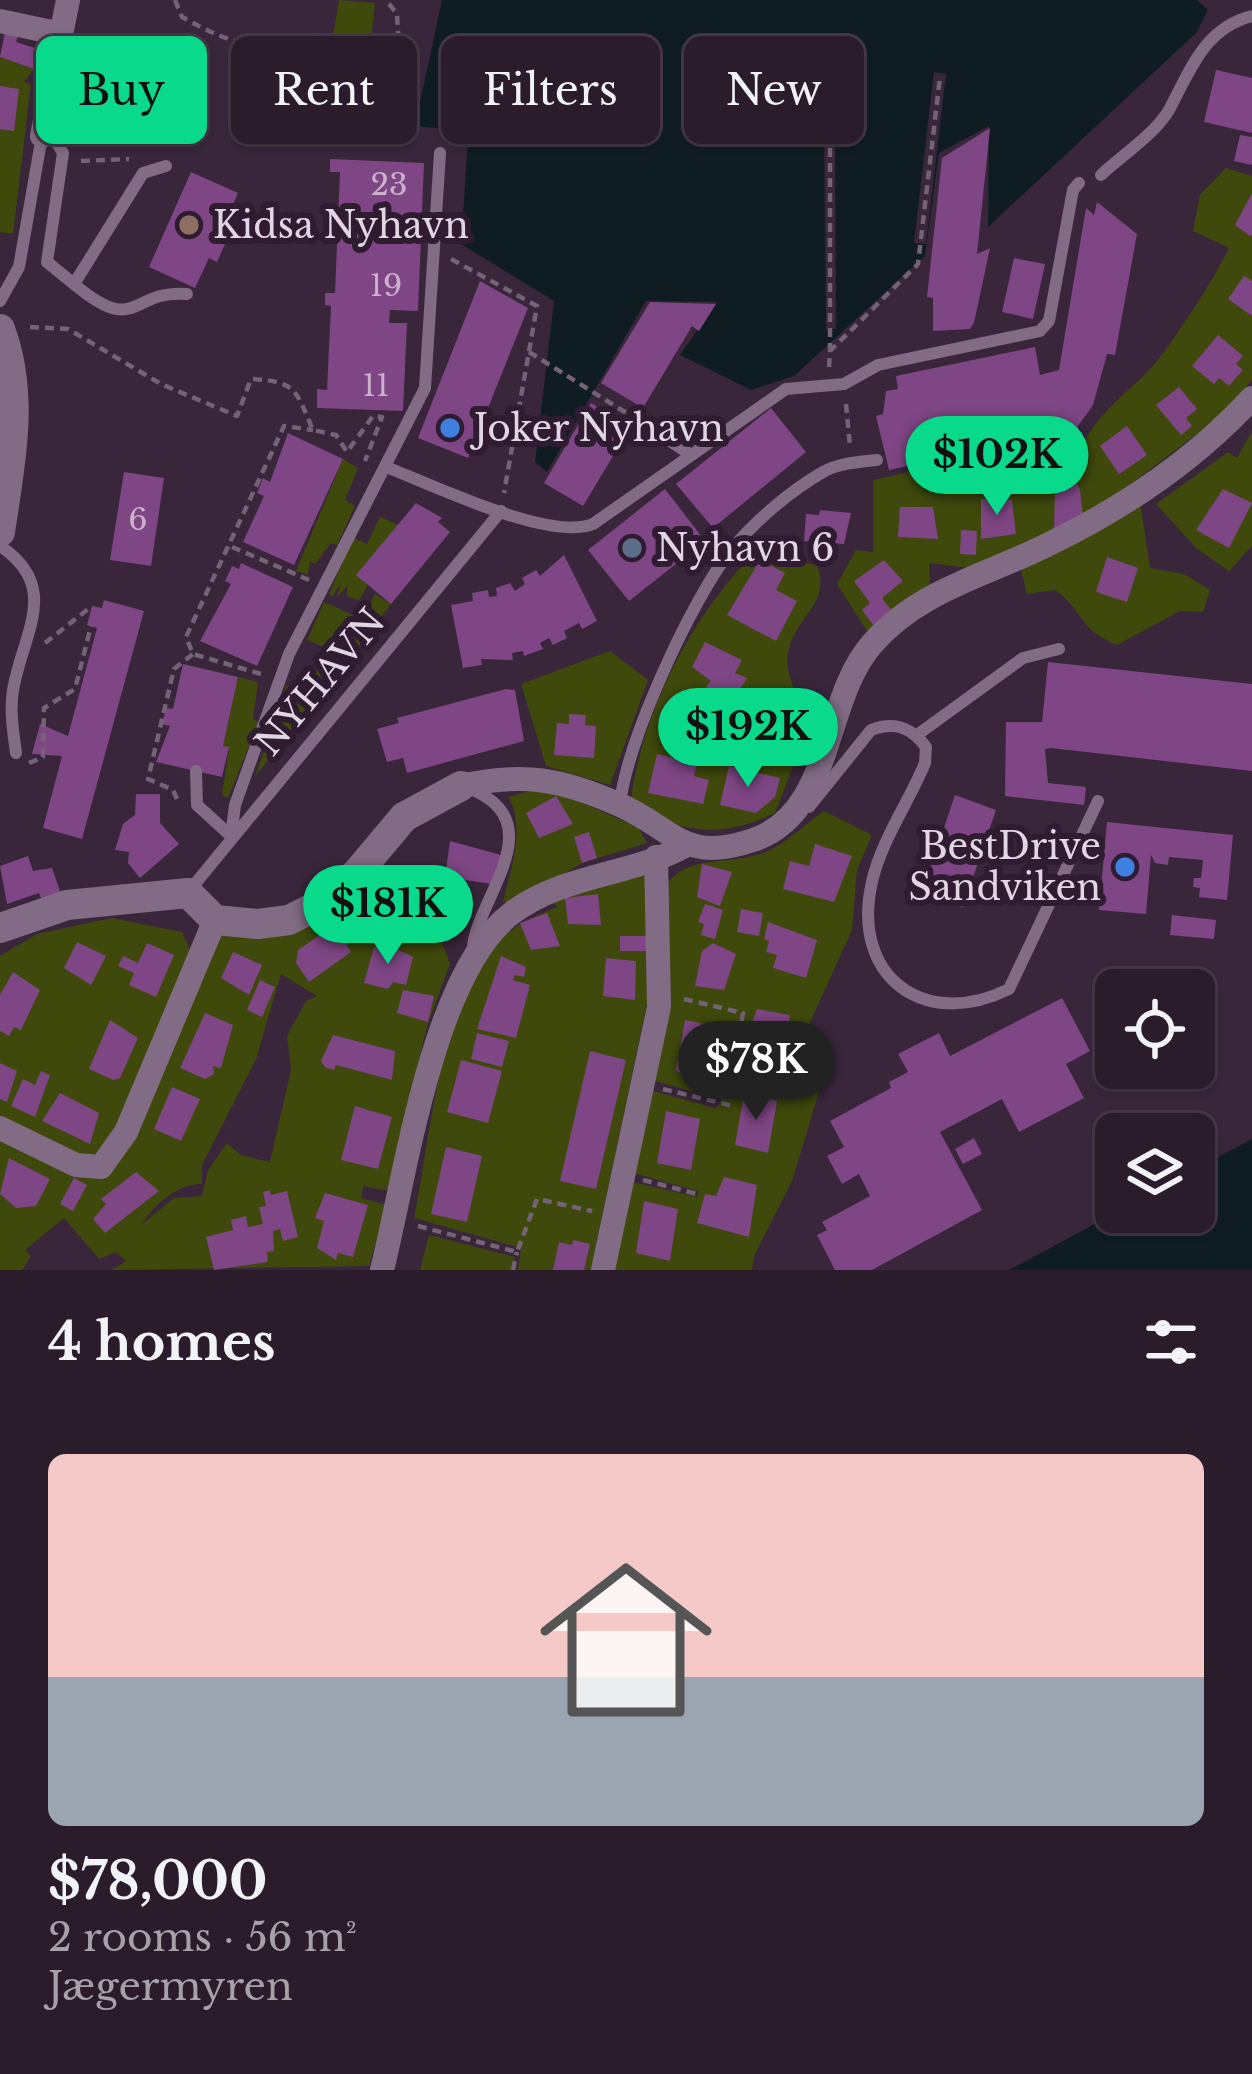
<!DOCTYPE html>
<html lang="en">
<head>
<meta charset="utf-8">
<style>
  :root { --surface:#2b1c2c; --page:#332534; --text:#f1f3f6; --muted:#a6a1a9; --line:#473a48; --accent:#09d98b }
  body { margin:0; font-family:"Libre Baskerville",serif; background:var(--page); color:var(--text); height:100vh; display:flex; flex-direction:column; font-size:45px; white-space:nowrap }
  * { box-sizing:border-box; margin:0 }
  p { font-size:39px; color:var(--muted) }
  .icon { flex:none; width:66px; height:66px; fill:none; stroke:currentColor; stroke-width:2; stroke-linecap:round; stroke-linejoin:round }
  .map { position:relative; height:1270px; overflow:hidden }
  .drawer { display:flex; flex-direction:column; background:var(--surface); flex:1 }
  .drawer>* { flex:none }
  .hud { position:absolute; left:36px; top:36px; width:1182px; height:108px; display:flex; gap:24px }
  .controls { position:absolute; left:1095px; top:969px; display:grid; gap:24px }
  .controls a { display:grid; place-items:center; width:120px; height:120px; border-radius:18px; background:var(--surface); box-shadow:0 3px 9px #0004,0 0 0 3px var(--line); font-size:60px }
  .price { position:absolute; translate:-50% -102px; padding:0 27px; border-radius:42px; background:var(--accent); color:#111; font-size:39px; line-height:78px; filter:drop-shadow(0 3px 6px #0008) }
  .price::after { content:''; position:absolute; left:50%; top:72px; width:36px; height:27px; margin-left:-18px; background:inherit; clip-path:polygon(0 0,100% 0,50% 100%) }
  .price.on { background:#222; color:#fff }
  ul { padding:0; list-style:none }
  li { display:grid; align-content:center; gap:24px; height:636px; padding:0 48px }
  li+li { border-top:3px solid var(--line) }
  li span { display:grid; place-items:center; height:372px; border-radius:18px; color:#555 }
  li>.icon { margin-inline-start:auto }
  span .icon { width:216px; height:216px; fill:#fffc; stroke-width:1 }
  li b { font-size:51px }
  h2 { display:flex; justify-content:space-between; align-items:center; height:144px; padding:0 48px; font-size:51px }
  .tag { padding:0 42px; border-radius:18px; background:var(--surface); box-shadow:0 3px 9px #0004,0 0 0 3px var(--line); font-size:42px; line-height:108px }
  .tag.on { background:var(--accent); color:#111 }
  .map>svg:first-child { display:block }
  .green { fill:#3f490c; fill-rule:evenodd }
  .water { fill:#0f1d23 }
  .pier { fill:#39263b }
  .building { fill:#7e4684 }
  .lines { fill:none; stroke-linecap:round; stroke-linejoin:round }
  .path { stroke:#746376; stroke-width:4.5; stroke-dasharray:9 6; stroke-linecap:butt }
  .lane { stroke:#826b84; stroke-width:12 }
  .street { stroke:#826b84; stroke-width:24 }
  .secondary { stroke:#826b84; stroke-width:30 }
  .education-dot { fill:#8d6e63; stroke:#2f1c31; stroke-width:4.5 }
  .shop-dot { fill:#3f7fe0; stroke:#2f1c31; stroke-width:4.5 }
  .service-dot { fill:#5c6f8a; stroke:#2f1c31; stroke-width:4.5 }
  .labels { text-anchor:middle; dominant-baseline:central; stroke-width:12; stroke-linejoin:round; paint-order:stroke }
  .number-label { font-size:30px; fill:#cab2cc }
  .poi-label { font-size:36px; fill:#e3d6e4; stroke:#2f1c31; text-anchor:start }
  .street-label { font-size:36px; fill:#e3d6e4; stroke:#2f1c31 }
</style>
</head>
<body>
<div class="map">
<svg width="1252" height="1270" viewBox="0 0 1252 1270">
  <rect width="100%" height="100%" fill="#39263b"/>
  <g class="green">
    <path d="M339,0L375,3L369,58L353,69L328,65Z"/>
    <path d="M0,57L34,69L24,82L31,84L13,234L0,232Z"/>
    <path d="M1226,168L1252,176V380L1226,412L1099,508L977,569L929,563L930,586L869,634L837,584L856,550L873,552V480L1027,445L1083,443C1109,399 1139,387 1164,352C1188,318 1210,286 1229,248L1193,231L1200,195Z"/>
    <path d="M1252,431V546L1229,571L1196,548L1156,504L1228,452L1237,458Z"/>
    <path d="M343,459L358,468L345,500L355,506L337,545L331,543L315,564L310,561L308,575L296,571Z"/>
    <path d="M1140,501L1150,568L1184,574L1210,590L1203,612L1180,611L1117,645C1076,628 1085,611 1055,590L1027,594L1020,566Z"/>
    <path d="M380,517L398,525L357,575L368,585L359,600L346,596L348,585L337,597L341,583L333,596L329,594L353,538L367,544Z"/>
    <path d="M766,541L785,560L817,565C831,603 798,614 789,649C782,672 798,690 801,713C806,744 785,785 775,813C724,838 676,836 631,799C644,704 697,606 766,541Z"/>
    <path d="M375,594L391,604L330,683L314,677L327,648L307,640L324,602L362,619Z"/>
    <path d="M610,651L648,680L610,785L546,766L521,684Z"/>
    <path d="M238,677L258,682L253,719L259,722L228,798L222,795L229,748L223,746Z"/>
    <path d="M286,686L319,694L255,777Z"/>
    <path d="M545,787L638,827L647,843L582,863L512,905L503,901C511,870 526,825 508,797Z"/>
    <path d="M824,811L872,835L857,870L852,930L799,1047L830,1056L792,1181L754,1256L752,1270H610L628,1181L698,1197V1191L630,1172L649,1090L716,1108L722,1100L652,1080L664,888C684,854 728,865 760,854C783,847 805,824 824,811Z"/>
    <path d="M641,870L649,877L656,960L591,1270H518L521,1248L414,1218C428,1149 440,1024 476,966C495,935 525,920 557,907L552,898Z"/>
    <path d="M418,878L450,964L427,1026L390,1191L363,1186L361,1198L387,1205L369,1266L112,1270L126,1261L116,1252L99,1259L64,1218L25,1250L31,1256L22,1270H0V1134L73,1177L78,1170L92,1175L219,937L365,879ZM281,974L317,996L306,1001L287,1036L291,1070L270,1162L241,1155L227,1143L208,1170L202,1196L174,1198L141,1225C153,1206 178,1183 202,1184V1165L256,1059Z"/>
    <path d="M112,918L182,932L190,949L104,1156L90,1163L0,1118V956L37,934Z"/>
    <path d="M429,1235L515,1257L511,1270H420Z"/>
  </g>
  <g class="water">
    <path d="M442,0H1197L1208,10L1196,33L988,227L989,126L939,153L925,256L794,376L751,390L680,355L717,302L646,301L547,472L535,462L554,301L461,244L468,138L457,130L415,126Z"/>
    <path d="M1252,1139V1270H1009L1117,1212H1194V1170Z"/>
  </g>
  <g class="pier">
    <path d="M934,72L946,74L926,244L914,243Z"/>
    <path d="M824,128H835L836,329H826Z"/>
  </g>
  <g class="building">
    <path d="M6,27L19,32L16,42L41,50L34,69L0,57Z"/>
    <path d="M1216,70L1252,78V133L1204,122Z"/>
    <path d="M0,86L19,89L14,131L0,129Z"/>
    <path d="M990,128L977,254L990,248L974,323L970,329L933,331V298L927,297L942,158Z"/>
    <path d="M1240,135L1252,137V165L1234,161Z"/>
    <path d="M330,159L424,163L418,311L390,310L389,323H407L403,411L317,408V389L327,390L331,306L325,305V293H335L340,172H330Z"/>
    <path d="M191,172L238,193L225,222L233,226L217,262L209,258L195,288L149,267Z"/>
    <path d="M1252,193V235L1250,236L1235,225Z"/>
    <path d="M1097,202L1137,234L1115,355L1107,354L1093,405L1076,429L889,470L876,416L883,414L886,391L898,389L896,376L1035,347L1040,375L1059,370L1086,208L1094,215Z"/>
    <path d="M1014,258L1045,264L1033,319L1002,312Z"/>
    <path d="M1244,276L1252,281V316L1228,299Z"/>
    <path d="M480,281L528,308L468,458L418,438Z"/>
    <path d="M650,302L716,304L699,331L692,326L643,408L601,383Z"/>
    <path d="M1218,335L1243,356L1236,364L1243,370L1229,386L1219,378L1214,384L1192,366Z"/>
    <path d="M1179,387L1197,409L1186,418L1192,426L1181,435L1156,405Z"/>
    <path d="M591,403L631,426L583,506L544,483Z"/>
    <path d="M771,408L806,452L713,528L676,484Z"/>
    <path d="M1127,426L1147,455L1119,474L1100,446Z"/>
    <path d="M288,433L343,459L294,565L243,542L264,496L257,493L263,478L270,482Z"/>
    <path d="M1035,447L1069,448V467L1080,490L1083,517L1054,532L1055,482L1051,471H1034Z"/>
    <path d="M124,472L164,478L151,566L110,560Z"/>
    <path d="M665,489L705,541L629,601L588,550Z"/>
    <path d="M1223,489L1252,503L1229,548L1196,530Z"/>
    <path d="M981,499L1012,500L1016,534L981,539Z"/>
    <path d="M416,503L442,518L438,522L450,532L391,604L356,575Z"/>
    <path d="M900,507H933L938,539L898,537Z"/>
    <path d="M820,510L851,513L844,544L804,541L806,514L819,515Z"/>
    <path d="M961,530L977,531L976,555L960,554Z"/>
    <path d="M564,555L597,621L582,629L579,623L564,631L567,638L553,645L549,638L540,643L543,649L524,656L523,651L512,653L513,660L481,659L482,665L463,668L451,605L473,601L472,593L488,590L489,597L497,596L496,588L510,583L515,591L525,584L522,578L536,570L540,576Z"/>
    <path d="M1107,557L1138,568L1127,602L1096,592Z"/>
    <path d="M760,560L785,573L776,590L797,601L776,641L727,615Z"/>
    <path d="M884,560L903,581L882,598L892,611L873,625L862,610L870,603L854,581Z"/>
    <path d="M241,563L293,587L257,666L200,641L231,584L225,581L232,566L239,569Z"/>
    <path d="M104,600L144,611L82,839L43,828L62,756L32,754L40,724L68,736L97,628L87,625L92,606L102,608Z"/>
    <path d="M705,642L742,660L735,673L747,678L726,712L711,728L707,724L694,734L680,719L711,681L692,667Z"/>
    <path d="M1048,662L1252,684V771L1051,748L1045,749L1048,783L1086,787L1084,805L1005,796L1006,722H1042Z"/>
    <path d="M183,664L238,677L223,746L229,747L222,777L156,762L170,726L162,724L166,708L173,709Z"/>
    <path d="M506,689L515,690L524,741L407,773L403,758L387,762L377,729L399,723L397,718Z"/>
    <path d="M767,704L802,716L792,746L745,732L754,705L765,709Z"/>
    <path d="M569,714L586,715L585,725L596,726L594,758L554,755L557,723L569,724Z"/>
    <path d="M657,754L697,763L694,776L709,780L703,804L648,793Z"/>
    <path d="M729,766L780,778L775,797L756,813L720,805Z"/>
    <path d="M136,794H160V823L179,844L140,878L128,863L129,852L115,850L123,824L135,815Z"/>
    <path d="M955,795L996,810L963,907L922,893Z"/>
    <path d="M556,796L573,824L539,838L526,813Z"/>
    <path d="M1107,822L1233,835L1227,900L1199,897L1200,888L1193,887L1194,878H1201L1203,860L1169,857L1168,865L1155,863L1151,855L1146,914L1099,910Z"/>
    <path d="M589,832L597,858L582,863L574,837Z"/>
    <path d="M450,841L501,855L492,884L445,877Z"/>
    <path d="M815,844L852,856L834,902L783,889L790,861L809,866Z"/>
    <path d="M28,856L33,871L52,868L61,894L42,901L39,893L7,904L0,866Z"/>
    <path d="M702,864L732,872L720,906L697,897Z"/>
    <path d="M598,894L601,925L568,924L565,898Z"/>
    <path d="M705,904L723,910L715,939L701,935L704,924L698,922Z"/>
    <path d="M741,909L763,913L759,936L737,932Z"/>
    <path d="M547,913L560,946L531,950L520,923Z"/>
    <path d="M1172,915L1216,920L1214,939L1170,935Z"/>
    <path d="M340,921L353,940L346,945L351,952L309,982L296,963L298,950Z"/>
    <path d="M768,922L817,940L806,978L773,968L777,955L766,952L769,941L764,939Z"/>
    <path d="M620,936H649L650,951H620Z"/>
    <path d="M77,942L106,956L91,985L64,968Z"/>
    <path d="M147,943L174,955L156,997L129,985L134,973L118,966L123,956L138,963Z"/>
    <path d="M713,943L736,954L724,990L695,986L702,951Z"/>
    <path d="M387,944L413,957L406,985L393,982L388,989L364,983L374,947L385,950Z"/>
    <path d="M233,952L262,965L249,995L221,978Z"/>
    <path d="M501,956L526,967L524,977L515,975L513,980L530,985L516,1038L477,1029Z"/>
    <path d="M606,958L636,961L635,1000L603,996Z"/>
    <path d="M13,972L40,990L21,1030L14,1027L9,1036L0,1031V995Z"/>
    <path d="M260,980L275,987L262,1017L247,1010Z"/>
    <path d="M403,990L434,996L428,1022L397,1013Z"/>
    <path d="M1062,998L1090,1051L1066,1064L1084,1098L1019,1132L1002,1099L940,1132L982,1210L872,1270H835L817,1235L827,1230L822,1222L870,1196L859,1174L842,1184L827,1156L844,1147L830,1121L891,1088L889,1082L908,1072L898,1054L939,1033L950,1056Z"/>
    <path d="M757,1009L790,1015L785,1066L749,1060L753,1037H747Z"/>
    <path d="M205,1013L233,1025L221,1068L213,1066L214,1074L205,1079L180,1068Z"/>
    <path d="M110,1020L138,1038L120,1078L113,1080L89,1069Z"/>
    <path d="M685,1020L719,1027L710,1079L676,1071Z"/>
    <path d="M477,1033L509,1041L502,1067L471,1059Z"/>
    <path d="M333,1035L395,1051L392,1080L336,1065L334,1070L325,1067L321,1061Z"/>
    <path d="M590,1051L626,1060L596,1189L560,1181Z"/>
    <path d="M461,1060L502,1071L488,1123L447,1112Z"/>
    <path d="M0,1063L17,1071L7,1102L0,1099Z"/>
    <path d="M41,1071L50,1075L35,1117L11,1106L23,1079L35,1085Z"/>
    <path d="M172,1087L200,1099L181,1141L154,1129Z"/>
    <path d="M60,1093L99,1113L90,1144L42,1121Z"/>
    <path d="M744,1093L777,1101L768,1153L735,1145Z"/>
    <path d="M355,1106L392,1117L378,1169L341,1160Z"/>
    <path d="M666,1111L700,1119L691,1170L657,1163Z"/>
    <path d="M974,1138L982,1154L963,1164L955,1149Z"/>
    <path d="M446,1147L482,1156L467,1222L431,1214Z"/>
    <path d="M9,1158L50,1179L36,1206L16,1208L0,1194Z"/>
    <path d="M136,1172L159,1191L105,1233L93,1219L106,1204L101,1199Z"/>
    <path d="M724,1177L757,1185L749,1237L697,1223L705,1194L716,1196Z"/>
    <path d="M74,1178L87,1185L73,1211L60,1204Z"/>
    <path d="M270,1190L271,1195L287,1191L298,1237L283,1241L280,1229L273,1231L274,1251L267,1252L268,1262L214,1270L206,1237L233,1230L231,1220L246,1216L248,1227L263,1224L259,1207L266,1206L263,1192Z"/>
    <path d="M325,1193L368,1205L353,1257L338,1253L336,1260L317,1248L324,1221L315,1218Z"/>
    <path d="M644,1201L678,1209L670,1261L636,1253Z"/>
    <path d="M573,1240L590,1244L584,1270H553L559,1242L572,1245Z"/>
  </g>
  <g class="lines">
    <g class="path">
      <path d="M175,0L182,17C233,45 257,53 313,35"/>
      <path d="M381,125L401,86L397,14L386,0"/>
      <path d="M830,133V349"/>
      <path d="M81,161L129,159"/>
      <path d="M451,259L537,306L504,493"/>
      <path d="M30,327L68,329L161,384L237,416L251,379C297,381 296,391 313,430L336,435L347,452L373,416L382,417L365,461"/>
      <path d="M529,352L636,419"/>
      <path d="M829,367L830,351L918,264L940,77"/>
      <path d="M846,404L850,446"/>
      <path d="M232,547L309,580"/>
      <path d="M45,643L92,606"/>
      <path d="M261,674L193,654L186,637L284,426L313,430"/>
      <path d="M29,763L43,757L44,708L75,689L91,626"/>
      <path d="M177,799L173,790L148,779L174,669L193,654"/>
      <path d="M684,999L743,1013L739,1036"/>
      <path d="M663,1089L734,1106"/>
      <path d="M643,1180L701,1195"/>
      <path d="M418,1226L517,1252L537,1199L592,1211"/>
      <path d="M513,1270L517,1252"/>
    </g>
    <g class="lane">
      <path d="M1101,175C1121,156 1155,134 1169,110C1190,71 1204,28 1252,16"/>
      <path d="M74,284C138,338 130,289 187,294"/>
      <path d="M0,301L19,267L42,136L57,143L63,153L47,262L74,284L143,173L166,166"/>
      <path d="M652,429L691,455"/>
      <path d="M386,467C431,484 549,542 593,524L786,389L844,384L878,365L1040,331L1049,321L1073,190L1079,183"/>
      <path d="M0,546C60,586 25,630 14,685C9,707 13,731 16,753"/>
      <path d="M917,735L1023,658L1059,649"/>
      <path d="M196,771L197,805L231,836"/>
      <path d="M468,788C559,822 470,906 473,952"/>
      <path d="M620,804C627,740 691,601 731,550C755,521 790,491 823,472C838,463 859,462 877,460"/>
      <path d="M809,807L871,730C894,721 911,727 926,747L925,763C909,802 881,841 872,882C850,977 925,1031 1009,989L1098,801"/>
      <path d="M231,836L235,805L289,654L425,388L440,153"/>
      <path d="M190,890L501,511"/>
    </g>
    <g class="street">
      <path d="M0,21L61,34"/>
      <path d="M54,70L68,0"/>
      <path d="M42,136L52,84"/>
      <path d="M461,786C523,772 562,779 620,805C674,829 684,864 753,840C834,813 822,701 872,644C918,591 984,576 1045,546C1122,509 1194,461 1252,398"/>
      <path d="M0,1128L76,1165L101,1167L126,1132L215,920"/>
      <path d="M382,1270C406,1174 433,972 512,913C562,875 631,875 683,847"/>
      <path d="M603,1270L659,1007L656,857"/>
    </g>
    <g class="secondary">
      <path d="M0,329C25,396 10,464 0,532"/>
      <path d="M0,928L67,905L188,893L215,920L258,924L289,920L326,901L357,873L404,817L461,786"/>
    </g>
  </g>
  <circle class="education-dot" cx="189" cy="225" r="12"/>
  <g class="shop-dot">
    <circle cx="450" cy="428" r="12"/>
    <circle cx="1125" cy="867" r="12"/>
  </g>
  <circle class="service-dot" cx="632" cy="548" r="12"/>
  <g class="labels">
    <g class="number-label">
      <text x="389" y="184">23</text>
      <text x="386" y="285">19</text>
      <text x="376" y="385">11</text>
      <text x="138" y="519">6</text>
    </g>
    <g class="poi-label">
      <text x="213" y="225">Kidsa Nyhavn</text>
      <text x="474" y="428">Joker Nyhavn</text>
      <text x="656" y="548">Nyhavn 6</text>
      <text x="1101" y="846" text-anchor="end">BestDrive<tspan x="1101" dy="41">Sandviken</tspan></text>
    </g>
    <g class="street-label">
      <text transform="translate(320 682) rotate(-50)">NYHAVN</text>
    </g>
  </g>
</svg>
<div class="controls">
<a><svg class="icon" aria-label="locate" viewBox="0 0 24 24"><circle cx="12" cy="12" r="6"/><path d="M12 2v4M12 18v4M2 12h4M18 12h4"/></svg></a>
<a><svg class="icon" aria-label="layers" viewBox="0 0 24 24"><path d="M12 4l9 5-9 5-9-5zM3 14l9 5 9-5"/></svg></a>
</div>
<b class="price" style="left:997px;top:518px">$102K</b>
<b class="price" style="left:748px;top:790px">$192K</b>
<b class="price" style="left:388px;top:967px">$181K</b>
<b class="price on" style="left:756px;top:1123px">$78K</b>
<div class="hud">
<a class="tag on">Buy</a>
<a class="tag">Rent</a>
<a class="tag">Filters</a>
<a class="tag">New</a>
</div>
</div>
<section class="drawer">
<h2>4 homes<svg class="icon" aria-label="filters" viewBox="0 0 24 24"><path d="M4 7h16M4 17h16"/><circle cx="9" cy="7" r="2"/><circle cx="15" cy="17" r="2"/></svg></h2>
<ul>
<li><span style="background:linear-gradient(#f6c9c9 60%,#9aa5b1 0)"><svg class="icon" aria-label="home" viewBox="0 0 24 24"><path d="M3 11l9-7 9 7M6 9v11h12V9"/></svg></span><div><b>$78,000</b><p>2 rooms · 56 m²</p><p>Jægermyren</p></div></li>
</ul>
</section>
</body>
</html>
